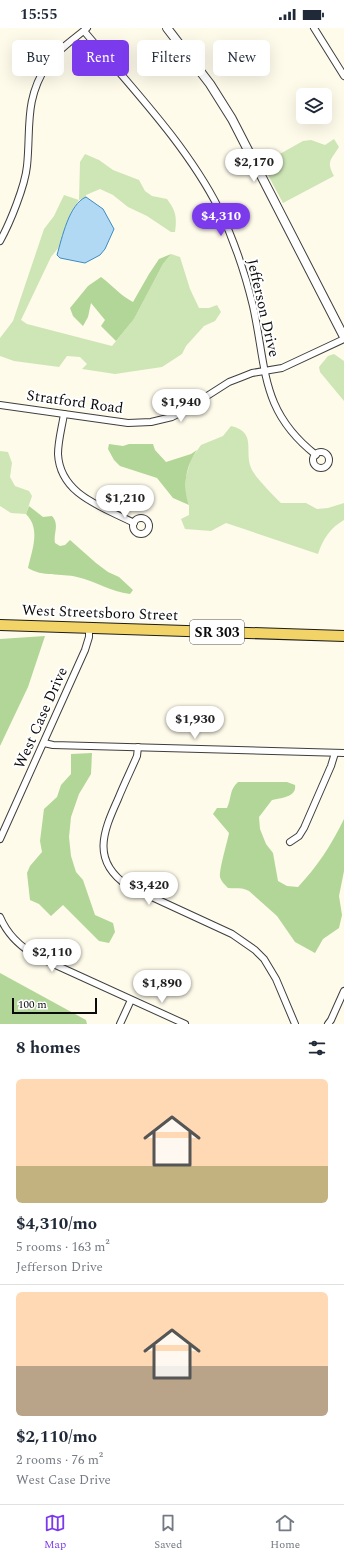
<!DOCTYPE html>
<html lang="en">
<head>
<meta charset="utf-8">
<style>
  :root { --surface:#fff; --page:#f2f2f3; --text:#1f2937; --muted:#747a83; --line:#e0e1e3; --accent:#7c3aed }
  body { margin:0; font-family:Spectral,serif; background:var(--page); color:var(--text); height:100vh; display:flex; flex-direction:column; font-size:15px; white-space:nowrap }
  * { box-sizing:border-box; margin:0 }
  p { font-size:13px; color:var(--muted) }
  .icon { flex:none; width:22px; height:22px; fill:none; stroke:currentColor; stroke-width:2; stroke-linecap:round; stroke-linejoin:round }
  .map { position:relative; height:996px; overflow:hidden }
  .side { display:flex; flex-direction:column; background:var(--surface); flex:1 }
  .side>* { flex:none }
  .guide { position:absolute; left:12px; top:12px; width:320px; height:36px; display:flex; gap:8px }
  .controls { position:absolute; left:296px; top:60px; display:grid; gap:8px }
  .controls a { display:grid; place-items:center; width:36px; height:36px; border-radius:6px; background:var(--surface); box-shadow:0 4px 16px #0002; font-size:20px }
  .scale { position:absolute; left:12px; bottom:10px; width:85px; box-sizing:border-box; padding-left:4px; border:2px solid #0b0b0b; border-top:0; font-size:11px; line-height:14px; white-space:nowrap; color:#0b0b0b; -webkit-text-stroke:3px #fff; paint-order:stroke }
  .price { position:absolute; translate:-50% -34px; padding:0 9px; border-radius:14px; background:#fff; color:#222; font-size:13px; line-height:26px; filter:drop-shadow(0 1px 2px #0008) }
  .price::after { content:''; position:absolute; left:50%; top:24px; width:12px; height:9px; margin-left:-6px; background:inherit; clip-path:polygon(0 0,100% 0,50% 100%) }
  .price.current { background:var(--accent); color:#fff }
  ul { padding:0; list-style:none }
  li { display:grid; align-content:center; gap:8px; height:212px; padding:0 16px }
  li+li { border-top:1px solid var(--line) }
  li span { display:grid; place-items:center; height:124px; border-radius:6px; color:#555 }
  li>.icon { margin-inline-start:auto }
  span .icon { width:72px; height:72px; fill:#fffc; stroke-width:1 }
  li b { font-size:17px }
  h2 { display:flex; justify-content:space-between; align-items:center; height:48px; padding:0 16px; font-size:17px }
  .chip { padding:0 14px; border-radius:6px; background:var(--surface); box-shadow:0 4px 16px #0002; font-size:14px; line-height:36px }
  .chip.current { background:var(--accent); color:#fff }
  .status { display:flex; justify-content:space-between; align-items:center; height:28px; padding:0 20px; background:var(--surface); direction:ltr }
  .status svg { height:11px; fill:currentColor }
  .tabs { display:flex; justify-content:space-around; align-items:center; height:56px; border-top:1px solid var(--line); background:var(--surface); font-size:11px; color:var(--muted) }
  .tabs a { display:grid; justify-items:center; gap:2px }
  .tabs .current { color:var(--accent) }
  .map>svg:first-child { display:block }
  .green { fill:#cee6b6 }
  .forest { fill:#b2d697 }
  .water { fill:#b2d9f3; stroke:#3c8cc6 }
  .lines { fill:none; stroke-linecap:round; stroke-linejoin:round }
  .minor-casing { stroke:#3e3e3e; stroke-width:8 }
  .tertiary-casing { stroke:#3e3e3e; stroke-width:10 }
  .primary-casing { stroke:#1c1c1c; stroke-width:12 }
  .minor { stroke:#fff; stroke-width:6 }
  .tertiary { stroke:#fff; stroke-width:8 }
  .primary { stroke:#f2d367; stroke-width:10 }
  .labels { text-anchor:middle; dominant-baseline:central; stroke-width:4; stroke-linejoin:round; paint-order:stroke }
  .shield { fill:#fff; stroke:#545454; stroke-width:1 }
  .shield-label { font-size:14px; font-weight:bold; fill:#0b0b0b }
  .street-label { font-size:15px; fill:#0b0b0b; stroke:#fff }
</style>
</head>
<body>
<div class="status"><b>15:55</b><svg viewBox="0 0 49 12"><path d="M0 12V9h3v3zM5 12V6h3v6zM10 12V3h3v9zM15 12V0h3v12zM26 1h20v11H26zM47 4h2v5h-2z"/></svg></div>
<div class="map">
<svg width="344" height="996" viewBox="0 0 344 996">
  <rect width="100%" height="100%" fill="#fefbeb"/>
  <g class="green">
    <path d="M334,111L339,119C331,132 326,133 334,148L283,175L262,136L303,113L311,112L325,117Z"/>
    <path d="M85,126L99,132L113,142L139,152L145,163L152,168L167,171C176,183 177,189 175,204H171L147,188L128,179L113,167L100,161L86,167V169L79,172L71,184L60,218L51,229L21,292L27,296L112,318L134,291L163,236L171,226L180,229L190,261L199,280H209L217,277L221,284L215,293L204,298L186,318L182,326L162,339L115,346L82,341L87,336L80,329L67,328L59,339L14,333L0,328V310L13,293L44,201L54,188L64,167L79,172L80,134Z"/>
    <path d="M334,326L344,333V373L320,344L319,339L328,328Z"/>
    <path d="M231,398C258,404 243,424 252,442C257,451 273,467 281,475H306L317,481L328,480L344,475V492C330,500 323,511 318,526L226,495L211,503L185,501L181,491L189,487V477L185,467L186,449L191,431L201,417L223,408Z"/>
    <path d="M0,423L8,424L12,435L10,449L15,458L29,463L32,468L26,486L11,485L0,478Z"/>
  </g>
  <g class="forest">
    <path d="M171,226L163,236L134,291L116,313L101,298L105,292L91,275L88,289L83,298L73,288L70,280L88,258L101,249C113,258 120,267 133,274L149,246L159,231Z"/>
    <path d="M109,416L123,418L129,416H153L155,422L166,434L191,426L197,422C186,437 182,459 189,477L173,470L157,450L120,438L114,432L108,421Z"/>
    <path d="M29,478L43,489L52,488C60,497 53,505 55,515L60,518L65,517L70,512L96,535L108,544L119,549L133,562L130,566C111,564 95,553 77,549C61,545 42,549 28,540C32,522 41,501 26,486Z"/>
    <path d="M45,608L28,659L0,718V611Z"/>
    <path d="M92,725L91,746L79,766L71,789L69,809L71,828L76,844L83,852L95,887L113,895L115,904L109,915L99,913L63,877L51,888L39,876L30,872L27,845L30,838L42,824L40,813L44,781L57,769L61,757L71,746V726Z"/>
    <path d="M238,754H287L295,757C297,769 281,770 272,772L259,789L260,801L266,816L273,825L278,853L287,858L298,859C317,839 332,816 344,791V843L339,868L342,887L339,900L323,911L315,925L295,914L277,888L249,863C242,859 235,861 228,860C225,857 221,853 220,849C219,842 227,815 229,805L213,786L217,780H227C232,769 229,762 238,754Z"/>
    <path d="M0,945L86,992L87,996H0Z"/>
  </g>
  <path class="water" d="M86,169L103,181L114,201L105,221L100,227L85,235L60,230L57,227C62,210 69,176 86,169Z"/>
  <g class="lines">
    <defs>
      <g id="minor">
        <path d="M314,0L344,48"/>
        <path d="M84,3C130,58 187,117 219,181C234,212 245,245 253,278C267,341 260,383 316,427"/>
        <path d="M0,213C10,195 25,158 27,138C31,100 24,72 47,37C57,22 73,12 87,0"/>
        <path d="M0,377L128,395L151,394L172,389L182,384L229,354L242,349L252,345L282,340L344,311"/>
        <path d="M64,386C62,399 58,413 58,426C60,467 103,479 134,495"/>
        <circle cx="321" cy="432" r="8"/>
        <circle cx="141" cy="498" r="8"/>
        <path d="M44,715L53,717L344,725"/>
        <path d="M138,719L137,728C131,742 124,756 118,771C103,804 91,833 128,858L232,906L255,922L264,931L276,951L295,996"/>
        <path d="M0,811L85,622L89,609V599"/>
        <path d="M290,814L299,808L304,800L331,738L335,725"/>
        <path d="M0,889C7,906 22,920 38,929L185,996"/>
        <path d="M120,996L131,972"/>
        <path d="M328,996L331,992L344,963"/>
      </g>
      <path id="tertiary" d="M167,0L210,56L232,91L344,309"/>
      <path id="primary" d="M0,597L344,608"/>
    </defs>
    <use href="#minor" class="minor-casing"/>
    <use href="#tertiary" class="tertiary-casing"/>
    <use href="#primary" class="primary-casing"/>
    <use href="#minor" class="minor"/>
    <use href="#tertiary" class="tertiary"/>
    <use href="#primary" class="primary"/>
  </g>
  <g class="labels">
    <rect class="shield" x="190" y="592" width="54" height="24" rx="3"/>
    <g class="shield-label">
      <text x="217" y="604">SR 303</text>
    </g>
    <g class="street-label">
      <text transform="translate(263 280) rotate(77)">Jefferson Drive</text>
      <text transform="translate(75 374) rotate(8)">Stratford Road</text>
      <text transform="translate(100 585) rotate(2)">West Streetsboro Street</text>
      <text transform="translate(41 690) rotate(-66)">West Case Drive</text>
    </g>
  </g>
</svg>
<div class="controls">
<a><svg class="icon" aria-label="layers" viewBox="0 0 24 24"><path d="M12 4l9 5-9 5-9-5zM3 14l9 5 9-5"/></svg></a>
</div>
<div class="scale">100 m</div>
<b class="price" style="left:254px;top:155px">$2,170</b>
<b class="price current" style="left:221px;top:209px">$4,310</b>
<b class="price" style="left:181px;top:395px">$1,940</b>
<b class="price" style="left:125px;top:491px">$1,210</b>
<b class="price" style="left:195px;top:712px">$1,930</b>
<b class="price" style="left:149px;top:878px">$3,420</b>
<b class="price" style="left:52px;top:945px">$2,110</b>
<b class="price" style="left:162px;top:976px">$1,890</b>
<div class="guide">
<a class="chip">Buy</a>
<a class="chip current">Rent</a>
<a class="chip">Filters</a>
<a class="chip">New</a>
</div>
</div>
<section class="side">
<h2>8 homes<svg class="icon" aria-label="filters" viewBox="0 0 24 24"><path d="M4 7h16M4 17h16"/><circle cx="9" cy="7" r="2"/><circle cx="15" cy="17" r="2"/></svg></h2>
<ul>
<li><span style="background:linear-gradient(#ffd9b3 70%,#c2b280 0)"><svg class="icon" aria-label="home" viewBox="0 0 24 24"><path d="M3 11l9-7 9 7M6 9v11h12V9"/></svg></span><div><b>$4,310/mo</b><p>5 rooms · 163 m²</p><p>Jefferson Drive</p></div></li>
<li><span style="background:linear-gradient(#ffd9b3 60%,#b9a48a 0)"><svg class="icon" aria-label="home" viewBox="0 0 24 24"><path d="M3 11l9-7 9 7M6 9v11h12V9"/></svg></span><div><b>$2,110/mo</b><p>2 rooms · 76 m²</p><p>West Case Drive</p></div></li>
</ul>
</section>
<nav class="tabs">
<a class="current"><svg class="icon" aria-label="map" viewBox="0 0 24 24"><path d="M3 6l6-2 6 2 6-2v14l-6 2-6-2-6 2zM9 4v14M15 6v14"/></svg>Map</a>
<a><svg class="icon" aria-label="saved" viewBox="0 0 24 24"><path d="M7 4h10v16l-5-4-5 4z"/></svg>Saved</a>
<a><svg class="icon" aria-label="home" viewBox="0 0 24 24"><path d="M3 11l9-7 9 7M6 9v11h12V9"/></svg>Home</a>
</nav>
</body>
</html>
